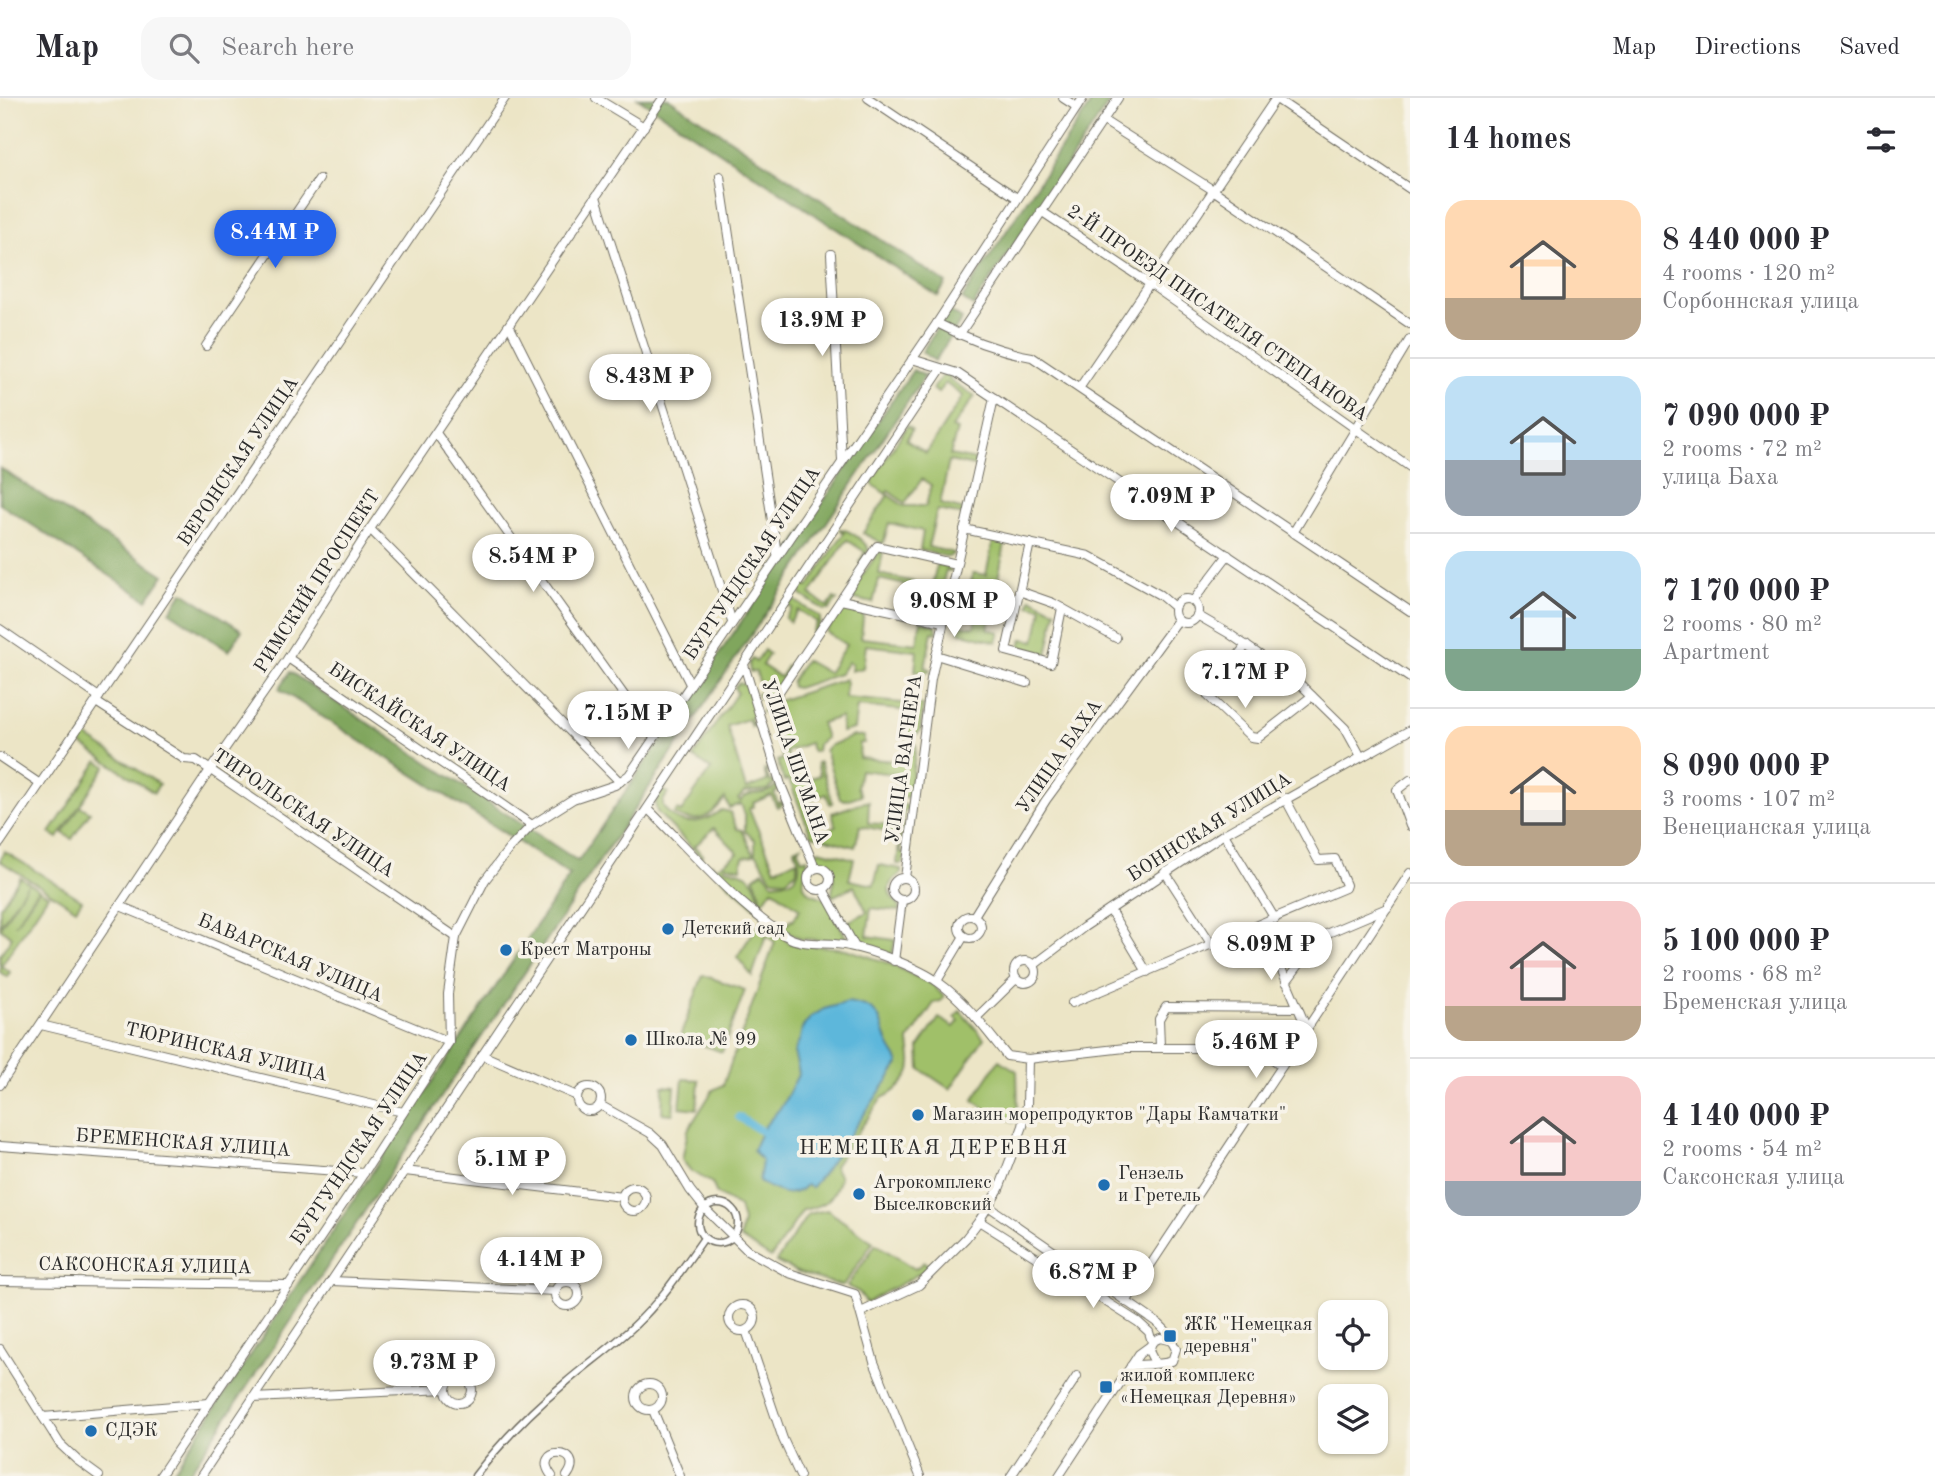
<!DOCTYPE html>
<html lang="en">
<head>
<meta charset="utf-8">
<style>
  :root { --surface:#fff; --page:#f7f7f7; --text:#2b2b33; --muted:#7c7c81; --line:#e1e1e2; --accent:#2563eb }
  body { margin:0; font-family:"Old Standard TT",serif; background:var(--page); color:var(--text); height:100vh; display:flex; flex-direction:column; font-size:26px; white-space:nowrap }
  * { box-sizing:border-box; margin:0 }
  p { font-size:23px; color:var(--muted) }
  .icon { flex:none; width:38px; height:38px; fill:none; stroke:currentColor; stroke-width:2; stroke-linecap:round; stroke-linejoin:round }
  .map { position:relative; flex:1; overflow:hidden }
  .side { display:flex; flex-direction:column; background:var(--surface); width:525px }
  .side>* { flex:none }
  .fabs { position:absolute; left:1318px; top:1202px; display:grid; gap:14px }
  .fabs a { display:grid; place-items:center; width:70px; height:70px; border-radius:14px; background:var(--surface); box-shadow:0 2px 5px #0004; font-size:35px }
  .price { position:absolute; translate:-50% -60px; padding:0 16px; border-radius:24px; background:#fff; color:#222; font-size:23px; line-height:46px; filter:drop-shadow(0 2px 4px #0008) }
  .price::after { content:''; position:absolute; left:50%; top:42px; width:21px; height:16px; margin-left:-10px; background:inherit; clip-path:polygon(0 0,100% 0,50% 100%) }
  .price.selected { background:var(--accent); color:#fff }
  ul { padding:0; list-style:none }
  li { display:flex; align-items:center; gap:21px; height:175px; padding:0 35px }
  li+li { border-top:2px solid var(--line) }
  li span { display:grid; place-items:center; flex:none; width:196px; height:140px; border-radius:21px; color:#555 }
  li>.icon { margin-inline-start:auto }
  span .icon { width:84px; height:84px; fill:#fffc; stroke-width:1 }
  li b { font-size:30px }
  h2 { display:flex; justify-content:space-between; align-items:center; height:84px; padding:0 35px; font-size:30px }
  header { display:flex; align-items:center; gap:42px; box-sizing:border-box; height:98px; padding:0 35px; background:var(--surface); border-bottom:2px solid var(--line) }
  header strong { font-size:33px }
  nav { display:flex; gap:38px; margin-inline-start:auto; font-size:24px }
  .search { width:490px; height:63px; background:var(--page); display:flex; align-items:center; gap:18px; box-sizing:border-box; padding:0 24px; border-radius:21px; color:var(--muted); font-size:26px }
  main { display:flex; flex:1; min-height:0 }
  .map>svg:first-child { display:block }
  .green { fill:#a0c069; stroke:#66764a; stroke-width:2 }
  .forest { fill:#80a65d; stroke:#566844; stroke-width:2 }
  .water { fill:#5db7db; stroke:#447183; stroke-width:2 }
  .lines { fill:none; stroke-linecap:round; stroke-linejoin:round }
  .canal { stroke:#5db7db; stroke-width:8 }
  .pedestrian-casing { stroke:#6f6c61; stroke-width:9 }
  .minor-casing { stroke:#6f6c61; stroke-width:10 }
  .pedestrian { stroke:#fff; stroke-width:6 }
  .minor { stroke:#fff; stroke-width:8 }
  .poi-dot { fill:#1f6fb2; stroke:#f7f3e8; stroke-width:2.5 }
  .labels { text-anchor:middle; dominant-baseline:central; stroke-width:7; stroke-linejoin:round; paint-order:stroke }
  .street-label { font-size:19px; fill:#2b2b2b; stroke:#f7f3e8 }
  .poi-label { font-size:19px; fill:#2b2b2b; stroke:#f7f3e8; text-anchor:start }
  .neighbourhood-label { font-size:21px; letter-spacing:2px; fill:#2b2b2b; stroke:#f7f3e8 }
</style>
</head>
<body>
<header>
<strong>Map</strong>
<div class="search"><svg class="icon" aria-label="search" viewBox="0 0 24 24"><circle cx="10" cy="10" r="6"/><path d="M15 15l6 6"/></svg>Search here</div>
<nav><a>Map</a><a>Directions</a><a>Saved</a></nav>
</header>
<main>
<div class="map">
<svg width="1410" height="1378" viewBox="0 0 1410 1378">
  <rect width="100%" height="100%" fill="#f7f3e8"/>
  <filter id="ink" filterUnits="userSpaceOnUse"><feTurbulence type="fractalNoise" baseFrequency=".0143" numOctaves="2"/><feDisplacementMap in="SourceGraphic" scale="14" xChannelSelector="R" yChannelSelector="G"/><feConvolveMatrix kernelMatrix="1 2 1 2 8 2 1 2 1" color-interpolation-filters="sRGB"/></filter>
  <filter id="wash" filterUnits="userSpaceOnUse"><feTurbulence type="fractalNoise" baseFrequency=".00686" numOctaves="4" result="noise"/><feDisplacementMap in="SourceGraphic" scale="28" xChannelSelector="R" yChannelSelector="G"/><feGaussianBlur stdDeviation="1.57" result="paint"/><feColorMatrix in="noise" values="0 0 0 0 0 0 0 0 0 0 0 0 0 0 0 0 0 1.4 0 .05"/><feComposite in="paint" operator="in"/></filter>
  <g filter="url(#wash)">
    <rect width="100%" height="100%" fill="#ece5c6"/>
    <g class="green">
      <path d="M949,276H952L949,282L975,298L952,330L957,332L950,357L976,362L975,368L949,363L940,406L965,412L964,417L937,412L928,449L954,455L949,459L920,452L923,433L889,425L883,446L863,435L888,397L904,408H926L931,387L922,381L905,405L888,393L886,396L873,387L872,382L907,328L912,332L906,342L926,355L963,298L945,285L938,295L933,291L941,279Z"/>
      <path d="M840,431C850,432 865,443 869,452L861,465L859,464L865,454L847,442L810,496L828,509L834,500L837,502L829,512H824L801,497L800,491L803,487L808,489L844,435Z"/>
      <path d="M993,443L1005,446L998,480L1011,483L1009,494L996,492L988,531L1000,534L997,544L959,534L961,527L974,529L983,488L971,485L973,475L986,477Z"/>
      <path d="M880,452L883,453L879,476L932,488L937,466L949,469L951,473L946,472L936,510L942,512L940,517L927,516L931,493L879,481L873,505L850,500V495Z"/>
      <path d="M1031,500L1056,513L1047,557L1020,550L1022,541L1035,543L1042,510L1029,507Z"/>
      <path d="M794,502L820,519V526L815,535L812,533L817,524L798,512L790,524L785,520L792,510L788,507Z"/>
      <path d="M844,507L864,511L861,540L917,546L921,523L936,527L937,535L932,534L925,570L930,571L929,574H915L917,553L866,547L863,570L851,573L852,566L848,564L840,576L797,590L792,589L791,584L805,562L828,575L846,547L826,534Z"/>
      <path d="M764,552L769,556L762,567L780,579L787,568L790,570L771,598L760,601L757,596L762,595L756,573L750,574L749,566L752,561L756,564Z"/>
      <path d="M846,581L845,600L923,607L920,633L917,636L908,635L910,613L857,608L854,631L842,634L841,619L821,625L826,640L818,646L817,653L813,654L809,645L786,654L797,685L820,677L817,665L820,664L833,705L830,706L826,696L806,704L817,736L836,728L832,715L865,704L869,703L868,725L891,727L894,706L909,708L910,713L904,712L900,754L905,755L903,766H897L900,735L860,728L855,749L811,737L789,682L784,683L777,663L783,661L767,613L762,614L765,607Z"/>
      <path d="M739,585L746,587L755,616L750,618L752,626L758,627L751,629L748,621L727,628L746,691L767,683L764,672L771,670L766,674L770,684L775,682L776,684L767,692L745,694L738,701L740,703C754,689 764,702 777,687L779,692L774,695L778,705L784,703L785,705L777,709L771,697L753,705L754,708L749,711L775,771L797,762V773L786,782L773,781C764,773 764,763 755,755V742L745,733V717L741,706L729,710L725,700C713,718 697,729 674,716L677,712L681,714L711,671L693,659L737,595L734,589Z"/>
      <path d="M83,636L159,686L154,695L78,644Z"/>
      <path d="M853,638H864V645H860L859,660L906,664V643L916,647L910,699H900L904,677L860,672L857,689L861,697L846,702L840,701L825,652L829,648Z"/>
      <path d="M98,663L106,668L58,740L50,735Z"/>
      <path d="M663,692L668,695L663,703V708C678,732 703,726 722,712L730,714L737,731L742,732L754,757L743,759L741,770L725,767L723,770C751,774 753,778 761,804V797L754,780L763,773L773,785L791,783C803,773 800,763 794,751L801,748L798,752L802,762L807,760C810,771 797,784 808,793C812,797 819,798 825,800L846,839L845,843L801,841L776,828L777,826L782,829L785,824L788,826L791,821L793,822L800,811L772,791L759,810L767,820L709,769L712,766L716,770L738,755L714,730L695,748L703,757L701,759L657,714L655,705Z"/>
      <path d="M80,708L90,714L72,741L63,735Z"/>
      <path d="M819,752L854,761L849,782L874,787L879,767L901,771V776C886,785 885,795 899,807V813L871,810L867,838L895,842L892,857L857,846L846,825L867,814L854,788L832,799C831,791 836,784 833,776C828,763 816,773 815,755Z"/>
      <path d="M4,753L82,802L76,811L0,763Z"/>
      <path d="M20,779L38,791L15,827L39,792L48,797L1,868L10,874L7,879L0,874V857L12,839L0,830L27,787L0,827V809Z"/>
      <path d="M760,824L790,845L846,851L888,865L933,887L944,899L941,903L934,905L909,942C909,950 912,958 911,966C911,981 894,995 882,1000L834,1068L840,1079C833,1103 826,1107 803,1112L771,1160L740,1140L743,1123L739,1109L717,1096L712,1085L691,1073L682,1062L688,1032L713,992L723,987L775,844L766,838L752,878L737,859Z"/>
      <path d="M703,877L745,892L722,954L680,939Z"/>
      <path d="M960,913L984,940L950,991L920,971L919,949L939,920L954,929L959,923L955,919Z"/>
      <path d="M999,962L1017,973L1018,1016L1014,1024L996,1013L993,1016L973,1002Z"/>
      <path d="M683,981L699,982L697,1011L680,1009Z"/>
      <path d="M663,988L675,989L673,1016L662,1015Z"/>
      <path d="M827,1112L873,1144L843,1188L799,1175L776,1164L808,1116Z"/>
      <path d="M876,1146L915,1171L924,1164L930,1168C911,1183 887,1191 867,1205L859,1194L847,1188Z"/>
    </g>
    <g class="forest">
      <path d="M638,0H668L946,185L938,198Z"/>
      <path d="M1094,0H1112L973,208L962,201Z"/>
      <path d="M948,212L962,221L935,263L922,254Z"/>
      <path d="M913,272L925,278L187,1378H170L570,777L279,591L290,574L578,763Z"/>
      <path d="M0,370L164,477L147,502L0,406Z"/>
      <path d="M183,494L242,532L229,553L170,514Z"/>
    </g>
    <path class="water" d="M848,904C881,909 878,918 888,945C891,953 897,958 899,966L824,1074L811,1090L806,1087C792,1103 776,1093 759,1084L762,1063L753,1052L763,1030L782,1008L799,975L794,954L800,941L802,930L811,919L824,911Z"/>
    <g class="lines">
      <path class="canal" d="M739,1019L761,1033"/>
    </g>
  </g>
  <g filter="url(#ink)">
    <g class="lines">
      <defs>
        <g id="pedestrian">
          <circle cx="718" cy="1125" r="20"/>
          <path d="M475,1378C501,1344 531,1313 564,1286C587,1266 612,1249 634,1228C662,1202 682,1171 704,1140"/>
        </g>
        <g id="minor">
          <path d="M596,0L644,29"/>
          <path d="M868,0L1017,100"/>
          <path d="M1063,0L1077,9"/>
          <path d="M1275,0L1410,91"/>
          <path d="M1104,23L1213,92L1410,226"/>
          <path d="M720,78L777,456"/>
          <path d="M596,99L732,524"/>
          <path d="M1041,113L1150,186L1410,369"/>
          <path d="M831,156L842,363"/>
          <path d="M937,225C967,241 999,253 1032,259L1410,513"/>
          <path d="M509,227L690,586"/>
          <path d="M959,237L1118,0"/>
          <path d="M206,248L319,81"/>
          <path d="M912,261L957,275L1410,580"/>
          <path d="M1080,289L1276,0"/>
          <path d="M436,335L654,639"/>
          <path d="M370,431L620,684"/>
          <path d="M964,431L1089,458L1160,497L1174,509"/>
          <path d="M1293,435L1410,241"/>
          <path d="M1030,445L1006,553L1051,565L1062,510"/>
          <path d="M1019,493L1053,505L1116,540"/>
          <circle cx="1186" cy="513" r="12"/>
          <path d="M841,502L943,524"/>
          <path d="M1193,503L1228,457"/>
          <path d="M1197,517L1228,535L1296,582L1345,630L1361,659"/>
          <path d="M0,531L99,599"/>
          <path d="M1246,547L1208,598L1251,639L1258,640L1312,598"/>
          <path d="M936,557L1027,585"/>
          <path d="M288,560L532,727"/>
          <path d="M744,567L781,687L815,770"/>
          <path d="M774,601L877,448L956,466"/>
          <path d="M96,604L184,661L196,662L456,839"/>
          <path d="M0,659L40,686"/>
          <path d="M1410,682L1397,692L1410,728"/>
          <path d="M648,711C688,750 738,809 786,838C803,849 829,843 849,848C872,852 919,870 938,884C965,903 986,932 1007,958L1028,961L1027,1007L1023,1028L999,1091L979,1123L966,1140L919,1187L861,1214"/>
          <path d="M1224,736L1275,821"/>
          <path d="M0,745L505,0"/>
          <circle cx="819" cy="781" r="11"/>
          <path d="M1165,774L1212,847"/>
          <circle cx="903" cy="791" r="11"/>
          <path d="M905,780L931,581L994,300"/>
          <path d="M823,791L855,849"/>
          <path d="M120,808L449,944"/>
          <path d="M1110,812L1147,874"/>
          <circle cx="970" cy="829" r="11"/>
          <path d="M974,818L1046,702L1178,522"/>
          <path d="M1262,826L1307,931"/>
          <circle cx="1025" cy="874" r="11"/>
          <path d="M894,863L902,802"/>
          <path d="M1034,867L1084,829L1224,736L1410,632"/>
          <path d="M937,883L964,838"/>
          <path d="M1286,884L1321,838L1387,810"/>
          <path d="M1072,905L1345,790L1346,787L1335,761L1318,762L1285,700"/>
          <path d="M976,920L1016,881"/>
          <path d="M41,927L403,1014"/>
          <path d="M1160,949L1159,921L1166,909L1298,910"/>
          <path d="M482,957L577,998"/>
          <path d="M1028,961L1125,950H1206L1243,952L1269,958L1282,968"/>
          <path d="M0,987L210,672L288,560L370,431L663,0"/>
          <circle cx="589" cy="1001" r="12"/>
          <path d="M600,1007L650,1035L663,1047L690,1092L705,1111L747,1152L789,1175L855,1196L874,1264L920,1378"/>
          <path d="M0,1048L364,1075"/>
          <path d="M405,1073L622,1099"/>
          <circle cx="634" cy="1101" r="12"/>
          <path d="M988,1108L1159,1226L1166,1233L1176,1251L1172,1263C1164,1267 1143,1266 1131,1268"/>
          <path d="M979,1123L1138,1224L1149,1234L1152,1244"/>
          <path d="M0,1183L289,1187"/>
          <path d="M332,1183L556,1193"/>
          <circle cx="567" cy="1196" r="12"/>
          <path d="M1126,1204L1410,775"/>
          <circle cx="742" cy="1220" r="13"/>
          <path d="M746,1232L783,1341L800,1378"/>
          <path d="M0,1251L60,1346L77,1362L99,1378"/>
          <path d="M1155,1265L1149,1253L1152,1244L1160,1240L1172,1243"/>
          <circle cx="459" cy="1292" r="13"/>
          <circle cx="649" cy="1299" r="13"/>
          <path d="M253,1300L446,1291"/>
          <path d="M653,1312L680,1378"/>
          <path d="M43,1319L209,1305"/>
          <path d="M160,1378L364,1075L449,944L448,896L456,839L485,782L509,751L532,727L573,701L615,687L629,677L937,225L1083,0"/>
          <path d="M201,1378L941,271"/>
          <path d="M552,1378C529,1348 588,1349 567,1378"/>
          <path d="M1011,1378L1077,1278"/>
          <path d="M1059,1378L1139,1256L1150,1248"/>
        </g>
      </defs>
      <use href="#pedestrian" class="pedestrian-casing"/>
      <use href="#minor" class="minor-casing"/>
      <use href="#pedestrian" class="pedestrian"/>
      <use href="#minor" class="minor"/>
    </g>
  </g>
  <g class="poi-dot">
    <circle cx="668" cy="831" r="7"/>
    <circle cx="506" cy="852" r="7"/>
    <circle cx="631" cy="942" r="7"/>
    <circle cx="918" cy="1017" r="7"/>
    <circle cx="1104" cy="1087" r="7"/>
    <circle cx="859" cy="1096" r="7"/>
    <rect x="1163" y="1231" width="14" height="14" rx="3.5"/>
    <rect x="1099" y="1282" width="14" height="14" rx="3.5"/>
    <circle cx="91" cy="1333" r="7"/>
  </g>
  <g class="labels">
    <g class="street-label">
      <text transform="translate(1217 216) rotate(35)">2-Й ПРОЕЗД ПИСАТЕЛЯ СТЕПАНОВА</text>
      <text transform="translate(239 364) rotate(-56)">ВЕРОНСКАЯ УЛИЦА</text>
      <text transform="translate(753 466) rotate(-56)">БУРГУНДСКАЯ УЛИЦА</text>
      <text transform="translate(318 484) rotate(-57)">РИМСКИЙ ПРОСПЕКТ</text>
      <text transform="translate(419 630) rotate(34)">БИСКАЙСКАЯ УЛИЦА</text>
      <text transform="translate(1060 659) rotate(-55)">УЛИЦА БАХА</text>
      <text transform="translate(905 661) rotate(-82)">УЛИЦА ВАГНЕРА</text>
      <text transform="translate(794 664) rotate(71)">УЛИЦА ШУМАНА</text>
      <text transform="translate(303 716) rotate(34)">ТИРОЛЬСКАЯ УЛИЦА</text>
      <text transform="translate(1210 730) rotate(-32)">БОННСКАЯ УЛИЦА</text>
      <text transform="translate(290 861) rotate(23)">БАВАРСКАЯ УЛИЦА</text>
      <text transform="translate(226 955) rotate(13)">ТЮРИНСКАЯ УЛИЦА</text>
      <text transform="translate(183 1046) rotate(4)">БРЕМЕНСКАЯ УЛИЦА</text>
      <text transform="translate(360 1051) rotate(-56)">БУРГУНДСКАЯ УЛИЦА</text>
      <text transform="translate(145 1169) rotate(1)">САКСОНСКАЯ УЛИЦА</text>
    </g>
    <g class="poi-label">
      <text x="682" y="831">Детский сад</text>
      <text x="520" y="852">Крест Матроны</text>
      <text x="645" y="942">Школа № 99</text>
      <text x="932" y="1017">Магазин морепродуктов "Дары Камчатки"</text>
      <text x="1118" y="1076">Гензель<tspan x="1118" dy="22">и Гретель</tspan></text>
      <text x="873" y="1085">Агрокомплекс<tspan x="873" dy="22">Выселковский</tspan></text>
      <text x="1184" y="1227">ЖК "Немецкая<tspan x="1184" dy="22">деревня"</tspan></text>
      <text x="1120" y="1278">жилой комплекс<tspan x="1120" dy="22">«Немецкая Деревня»</tspan></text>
      <text x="105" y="1333">СДЭК</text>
    </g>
    <g class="neighbourhood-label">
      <text x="934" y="1050">НЕМЕЦКАЯ ДЕРЕВНЯ</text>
    </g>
  </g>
</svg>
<div class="fabs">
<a><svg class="icon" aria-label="locate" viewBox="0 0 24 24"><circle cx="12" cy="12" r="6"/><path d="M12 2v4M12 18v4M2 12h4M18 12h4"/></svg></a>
<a><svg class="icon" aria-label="layers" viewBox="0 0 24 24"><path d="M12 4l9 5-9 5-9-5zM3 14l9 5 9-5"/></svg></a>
</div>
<b class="price selected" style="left:275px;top:172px">8.44M ₽</b>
<b class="price" style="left:822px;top:260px">13.9M ₽</b>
<b class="price" style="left:650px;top:316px">8.43M ₽</b>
<b class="price" style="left:1171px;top:436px">7.09M ₽</b>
<b class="price" style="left:533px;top:496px">8.54M ₽</b>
<b class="price" style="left:954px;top:541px">9.08M ₽</b>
<b class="price" style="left:1245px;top:612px">7.17M ₽</b>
<b class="price" style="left:628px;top:653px">7.15M ₽</b>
<b class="price" style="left:1271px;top:884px">8.09M ₽</b>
<b class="price" style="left:1256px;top:982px">5.46M ₽</b>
<b class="price" style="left:512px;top:1099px">5.1M ₽</b>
<b class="price" style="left:541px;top:1199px">4.14M ₽</b>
<b class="price" style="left:1093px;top:1212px">6.87M ₽</b>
<b class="price" style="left:434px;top:1302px">9.73M ₽</b>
</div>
<section class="side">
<h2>14 homes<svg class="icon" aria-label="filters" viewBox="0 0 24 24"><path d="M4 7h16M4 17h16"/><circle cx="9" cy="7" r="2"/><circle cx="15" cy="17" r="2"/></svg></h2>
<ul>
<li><span style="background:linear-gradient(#ffd9b3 70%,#b9a48a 0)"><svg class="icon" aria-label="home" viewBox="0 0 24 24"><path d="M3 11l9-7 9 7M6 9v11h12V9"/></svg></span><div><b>8 440 000 ₽</b><p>4 rooms · 120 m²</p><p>Сорбоннская улица</p></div></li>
<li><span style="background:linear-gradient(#bfe0f5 60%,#9aa5b1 0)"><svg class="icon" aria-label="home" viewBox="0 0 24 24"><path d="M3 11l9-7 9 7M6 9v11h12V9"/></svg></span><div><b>7 090 000 ₽</b><p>2 rooms · 72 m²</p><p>улица Баха</p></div></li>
<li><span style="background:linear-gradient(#bfe0f5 70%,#7fa58c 0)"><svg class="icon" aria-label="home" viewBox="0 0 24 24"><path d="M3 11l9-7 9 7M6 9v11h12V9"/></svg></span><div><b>7 170 000 ₽</b><p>2 rooms · 80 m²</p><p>Apartment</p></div></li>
<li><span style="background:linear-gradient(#ffd9b3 60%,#b9a48a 0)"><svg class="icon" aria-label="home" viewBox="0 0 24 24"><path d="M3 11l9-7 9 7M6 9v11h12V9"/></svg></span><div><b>8 090 000 ₽</b><p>3 rooms · 107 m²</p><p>Венецианская улица</p></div></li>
<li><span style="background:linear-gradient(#f6c9c9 75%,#b9a48a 0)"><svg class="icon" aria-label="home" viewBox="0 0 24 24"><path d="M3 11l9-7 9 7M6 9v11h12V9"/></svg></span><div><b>5 100 000 ₽</b><p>2 rooms · 68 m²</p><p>Бременская улица</p></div></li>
<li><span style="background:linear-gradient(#f6c9c9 75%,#9aa5b1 0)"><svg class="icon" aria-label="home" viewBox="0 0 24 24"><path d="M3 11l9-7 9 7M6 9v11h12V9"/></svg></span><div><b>4 140 000 ₽</b><p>2 rooms · 54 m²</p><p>Саксонская улица</p></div></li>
</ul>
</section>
</main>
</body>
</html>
